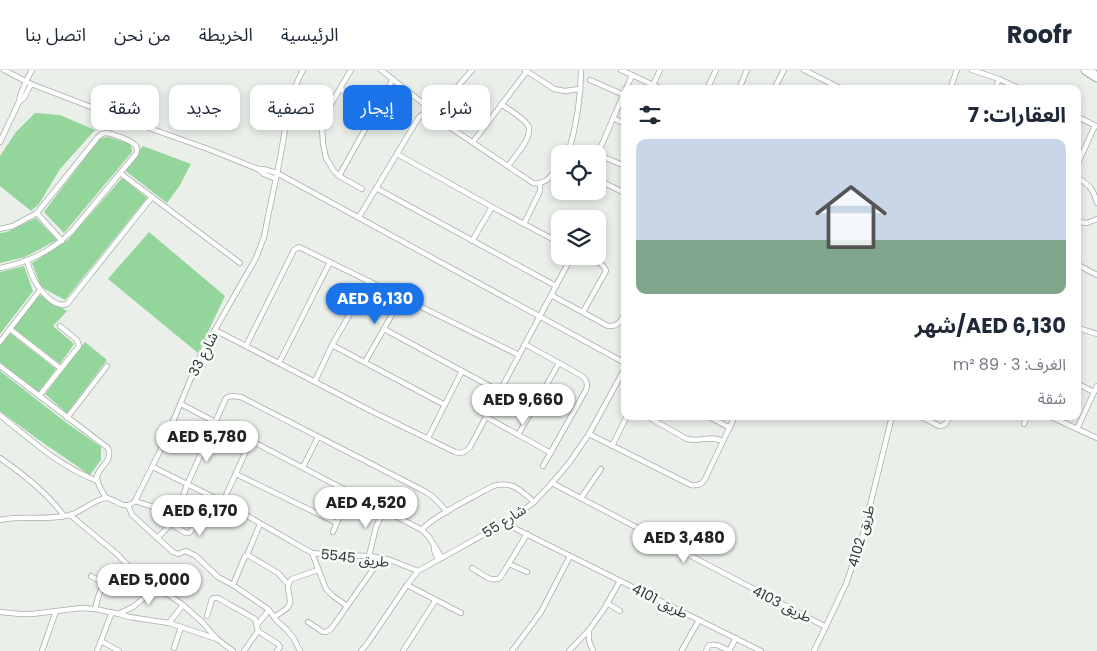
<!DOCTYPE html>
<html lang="ar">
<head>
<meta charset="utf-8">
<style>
  :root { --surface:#fff; --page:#f6f6f7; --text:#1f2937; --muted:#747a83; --line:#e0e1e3; --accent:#1a73e8 }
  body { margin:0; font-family:Poppins,"Noto Sans Arabic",sans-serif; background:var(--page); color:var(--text); direction:rtl; height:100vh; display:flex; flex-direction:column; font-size:19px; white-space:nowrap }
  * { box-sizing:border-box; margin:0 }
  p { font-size:16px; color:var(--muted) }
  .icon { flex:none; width:28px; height:28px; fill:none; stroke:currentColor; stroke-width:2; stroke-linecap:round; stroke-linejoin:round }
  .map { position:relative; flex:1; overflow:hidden; direction:ltr }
  .side { position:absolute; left:621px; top:15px; width:460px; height:335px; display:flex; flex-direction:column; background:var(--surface); border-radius:10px; box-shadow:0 2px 8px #0003; direction:rtl }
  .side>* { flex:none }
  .guide { position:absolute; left:15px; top:15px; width:475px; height:45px; direction:rtl; display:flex; gap:10px }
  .controls { position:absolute; left:551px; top:75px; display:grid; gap:10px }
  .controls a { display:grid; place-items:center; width:55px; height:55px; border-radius:10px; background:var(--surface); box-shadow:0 2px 8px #0003; font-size:25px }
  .price { position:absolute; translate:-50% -42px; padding:0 11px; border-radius:18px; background:#fff; color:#222; font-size:16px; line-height:32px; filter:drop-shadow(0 1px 2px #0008) }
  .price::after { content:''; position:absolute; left:50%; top:30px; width:15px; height:11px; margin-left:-8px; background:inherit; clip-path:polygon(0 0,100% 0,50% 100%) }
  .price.on { background:var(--accent); color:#fff }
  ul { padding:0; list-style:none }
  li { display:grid; align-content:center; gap:10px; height:265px; padding:0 15px }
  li+li { border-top:1px solid var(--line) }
  li span { display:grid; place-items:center; height:155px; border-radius:10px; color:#555 }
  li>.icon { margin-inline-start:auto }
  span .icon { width:90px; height:90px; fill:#fffc; stroke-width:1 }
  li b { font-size:21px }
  h2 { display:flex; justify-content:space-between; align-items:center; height:60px; padding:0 15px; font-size:21px }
  .pill { padding:0 18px; border-radius:10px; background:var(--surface); box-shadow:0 2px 8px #0003; font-size:18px; line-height:45px }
  .pill.on { background:var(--accent); color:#fff }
  header { display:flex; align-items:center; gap:30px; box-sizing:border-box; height:70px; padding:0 25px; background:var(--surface); border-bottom:1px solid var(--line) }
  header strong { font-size:24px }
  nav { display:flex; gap:28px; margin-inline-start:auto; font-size:18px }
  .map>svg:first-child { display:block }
  .green { fill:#94d59c }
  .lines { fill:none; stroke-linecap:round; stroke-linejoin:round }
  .street-casing { stroke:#a8ada9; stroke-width:6 }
  .highway-casing { stroke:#a8ada9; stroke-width:11 }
  .street { stroke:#fff; stroke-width:4.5 }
  .highway { stroke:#fff; stroke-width:9 }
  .labels { text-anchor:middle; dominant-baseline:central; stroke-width:5; stroke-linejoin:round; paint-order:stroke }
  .street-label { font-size:14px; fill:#343735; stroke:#f7fcf8 }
</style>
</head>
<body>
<header>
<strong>Roofr</strong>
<nav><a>الرئيسية</a><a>الخريطة</a><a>من نحن</a><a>اتصل بنا</a></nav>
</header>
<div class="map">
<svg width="1097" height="581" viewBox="0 0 1097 581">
  <rect width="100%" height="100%" fill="#eaefea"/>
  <g class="green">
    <path d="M35,43L60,45L95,60L60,99L39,134L31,141L0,116V86L16,62Z"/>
    <path d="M108,67L131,74L132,82L64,163L44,142L99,69Z"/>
    <path d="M143,76L191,94L180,115L167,133L123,99Z"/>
    <path d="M122,108L147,128L65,230L41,217L32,193L68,170Z"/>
    <path d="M36,148L57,170L25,187L0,193V163L7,162Z"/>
    <path d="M149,162L225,226L198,283L108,209Z"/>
    <path d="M24,196L33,221L0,264V202Z"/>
    <path d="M40,225L67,241L53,256L74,274L60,294L12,257Z"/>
    <path d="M10,263L56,299L39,322L0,292V276Z"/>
    <path d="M85,272L107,290L67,343L45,324Z"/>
    <path d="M0,301L64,351L101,377V390L90,405L36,368L0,341Z"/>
  </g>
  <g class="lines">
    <defs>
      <g id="street">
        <path d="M4,0L31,14L107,43L208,79L258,99H263L277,103L625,293"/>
        <path d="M351,0L325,44L322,56L323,74L326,88L334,101L339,106L362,119"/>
        <path d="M381,0L424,34L435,46L442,52L533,113C547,115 551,105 560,96"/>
        <path d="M525,0L554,19L565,21L580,19"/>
        <path d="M621,0L662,19"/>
        <path d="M804,0L840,18"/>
        <path d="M972,0L999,9L1020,19"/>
        <path d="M590,10L624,25"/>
        <path d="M653,15L660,0"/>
        <path d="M340,19L376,39"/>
        <path d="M626,19L632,5"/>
        <path d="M707,19L716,0"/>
        <path d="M739,19L747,0"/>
        <path d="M774,19L784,0"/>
        <path d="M950,19L957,0"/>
        <path d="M995,19L999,9"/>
        <path d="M625,21L599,81L601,86L625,96"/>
        <path d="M19,32L24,28L31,14"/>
        <path d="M501,34C509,40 521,46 527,54C536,64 514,87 508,96"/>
        <path d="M1078,47L1096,56"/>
        <path d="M613,48L625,54"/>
        <path d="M0,72L19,32C20,21 27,10 32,0"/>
        <path d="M473,72L527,1"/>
        <path d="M397,84L492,137L560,173"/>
        <path d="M568,84C576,57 581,28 581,0"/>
        <path d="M1078,93L1095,56"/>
        <path d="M258,99L264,104L276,109"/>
        <path d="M120,103L240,193"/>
        <path d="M339,106L393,9"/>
        <path d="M1078,108C1091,116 1093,119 1097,133"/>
        <path d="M598,110L625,123"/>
        <path d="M376,118L556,216"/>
        <path d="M37,143L62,171"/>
        <path d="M359,147L419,47L426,42L446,30L472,0"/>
        <path d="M1078,152L1087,153L1097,149"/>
        <path d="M524,154L540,121V114"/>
        <path d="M0,159L13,156L37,143L98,67C101,65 101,64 105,63C111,63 133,71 136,76C138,79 137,80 136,84L72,161C51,182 28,192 0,198"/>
        <path d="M472,171L492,137"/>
        <path d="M27,191C32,208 38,220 52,231C57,234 60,236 67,234L152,127"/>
        <path d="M1078,195L1097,205"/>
        <path d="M551,225L608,256C618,257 621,251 625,243"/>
        <path d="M583,242L606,201C604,193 593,190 586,186"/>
        <path d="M1078,258L1097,264"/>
        <path d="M10,259L60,298"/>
        <path d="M384,259L499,321"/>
        <path d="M215,260L371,341L455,382C461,384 466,382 470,377L572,186"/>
        <path d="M0,272L40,220"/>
        <path d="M525,274L582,306C587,310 588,315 586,320L543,396"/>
        <path d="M332,275L445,335"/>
        <path d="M246,276L294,180L299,177L519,285"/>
        <path d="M365,292L402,227"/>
        <path d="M279,293L330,192"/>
        <path d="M0,296L108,378C114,393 96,397 97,409C98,415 103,423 106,428"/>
        <path d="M315,311L332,275L369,211"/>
        <path d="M1078,314L1094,322"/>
        <path d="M39,326L79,276L77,270L60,256"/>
        <path d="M181,334L422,460L429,467L442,488"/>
        <path d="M0,345C31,370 60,397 98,411"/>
        <path d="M646,346L687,369C701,372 709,365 723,371"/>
        <path d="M708,346L730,358"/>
        <path d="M920,346L939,356C946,356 947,352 950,346"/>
        <path d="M1049,346L1097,368"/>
        <path d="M486,347L551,383"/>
        <path d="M67,348L107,296"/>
        <path d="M1024,354L1027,346"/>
        <path d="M1077,359L1097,316"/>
        <path d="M589,364L691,415C697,416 702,415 705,409L735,346"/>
        <path d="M518,365L559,293"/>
        <path d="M428,368L462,301"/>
        <path d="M612,376L627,346"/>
        <path d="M0,388C23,404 48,423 64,446"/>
        <path d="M153,397L223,432L312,483L332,485L369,486L381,488L390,490L418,501"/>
        <path d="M303,397L318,367"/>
        <path d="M236,404L337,453"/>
        <path d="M552,413L826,557"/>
        <path d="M581,428L601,399"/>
        <path d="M135,431C146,435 166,439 173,449C170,457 163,462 157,468"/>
        <path d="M223,432L251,370"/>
        <path d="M128,435L132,445L173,482L178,484L186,481L196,486L218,507L233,515L268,539L277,551L287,560L294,569L300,581"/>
        <path d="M70,445L117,484L150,518L169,525L183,535L202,552L217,569"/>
        <path d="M173,449L179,438L187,415L226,328L231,326L241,327L426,422C435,427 440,434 447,442"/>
        <path d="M0,450C23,445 47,451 70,445C81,442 97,428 106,428C117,429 124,442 135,431L164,373L201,284L256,188L264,167C269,139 276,111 281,83C286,55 289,25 303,0"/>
        <path d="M510,450L512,455L516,459L761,581"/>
        <path d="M171,454L186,463H189L219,431"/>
        <path d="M422,460C428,449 479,424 493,416C513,411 519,419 534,432"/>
        <path d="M333,462L341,443L352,422"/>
        <path d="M434,475V480L438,490"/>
        <path d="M312,483L326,519L333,526L347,536"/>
        <path d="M247,485L260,454"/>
        <path d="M369,486L376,457L384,440"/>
        <path d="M509,494L527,502"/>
        <path d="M472,498C481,503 490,513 500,508L527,464"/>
        <path d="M91,506L105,514"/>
        <path d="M233,515L245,486L248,485L278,503L288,514"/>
        <path d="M407,515L461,543"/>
        <path d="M607,533L620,541"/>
        <path d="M95,539C99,525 99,514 115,510"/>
        <path d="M0,542L21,544H32L81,538L95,539L119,544L129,547L169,553L217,569L233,581"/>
        <path d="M120,543L133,537L153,520"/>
        <path d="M207,546L212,529L214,528H218L255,549L258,561L278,574L280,577L277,581"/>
        <path d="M274,547C278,544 285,541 288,537C295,528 282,519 292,509L318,500"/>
        <path d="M308,552L323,562H326L331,559L381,488"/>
        <path d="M169,553L183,535"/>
        <path d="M257,555L269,540"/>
        <path d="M589,560V571L593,581"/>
        <path d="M101,571L119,581"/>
        <path d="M174,578L181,557"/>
        <path d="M682,580L699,550"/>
        <path d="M42,581L56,541"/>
        <path d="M97,581L112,542"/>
        <path d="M244,581L258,561"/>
        <path d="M361,581L367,574L407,515L418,501L510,450L534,432L552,413L569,393L589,364L625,298"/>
        <path d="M403,581L435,531"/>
        <path d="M512,581L541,542L570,486"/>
        <path d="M569,581L589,560L604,539L620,511"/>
        <path d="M706,581L709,575H717L730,581"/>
        <path d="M729,581L736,568"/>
        <path d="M814,581L846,514L862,468L892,346"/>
      </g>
      <path id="highway" d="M1086,0L1097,7"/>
    </defs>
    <use href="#street" class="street-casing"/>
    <use href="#highway" class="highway-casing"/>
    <use href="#street" class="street"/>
    <use href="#highway" class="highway"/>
  </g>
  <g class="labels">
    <g class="street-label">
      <text transform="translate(203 284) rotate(-63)">شارع 33</text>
      <text transform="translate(504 451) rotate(-33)">شارع 55</text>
      <text transform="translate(861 466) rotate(-74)">طريق 4102</text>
      <text transform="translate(355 488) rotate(7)">طريق 5545</text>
      <text transform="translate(660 531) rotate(27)">طريق 4101</text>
      <text transform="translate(782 534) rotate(27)">طريق 4103</text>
    </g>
  </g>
</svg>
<div class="controls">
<a><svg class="icon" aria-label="locate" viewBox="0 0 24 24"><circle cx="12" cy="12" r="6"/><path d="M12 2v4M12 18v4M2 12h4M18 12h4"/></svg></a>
<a><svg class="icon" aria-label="layers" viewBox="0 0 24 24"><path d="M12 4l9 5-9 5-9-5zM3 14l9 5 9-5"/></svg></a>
</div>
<b class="price on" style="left:375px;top:255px">AED 6,130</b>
<b class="price" style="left:523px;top:356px">AED 9,660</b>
<b class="price" style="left:207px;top:393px">AED 5,780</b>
<b class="price" style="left:366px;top:459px">AED 4,520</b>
<b class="price" style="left:200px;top:467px">AED 6,170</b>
<b class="price" style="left:684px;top:494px">AED 3,480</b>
<b class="price" style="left:149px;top:536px">AED 5,000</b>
<div class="guide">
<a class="pill">شراء</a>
<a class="pill on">إيجار</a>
<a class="pill">تصفية</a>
<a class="pill">جديد</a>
<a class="pill">شقة</a>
</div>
<section class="side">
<h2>العقارات: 7<svg class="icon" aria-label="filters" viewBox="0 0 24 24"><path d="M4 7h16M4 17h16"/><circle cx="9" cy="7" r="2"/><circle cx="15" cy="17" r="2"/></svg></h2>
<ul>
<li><span style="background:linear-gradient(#c9d6e8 65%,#7fa58c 0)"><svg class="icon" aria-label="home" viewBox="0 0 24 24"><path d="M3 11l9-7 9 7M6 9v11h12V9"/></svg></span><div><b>AED 6,130/شهر</b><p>الغرف: 3 · 89 m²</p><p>شقة</p></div></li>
</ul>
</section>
</div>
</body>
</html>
